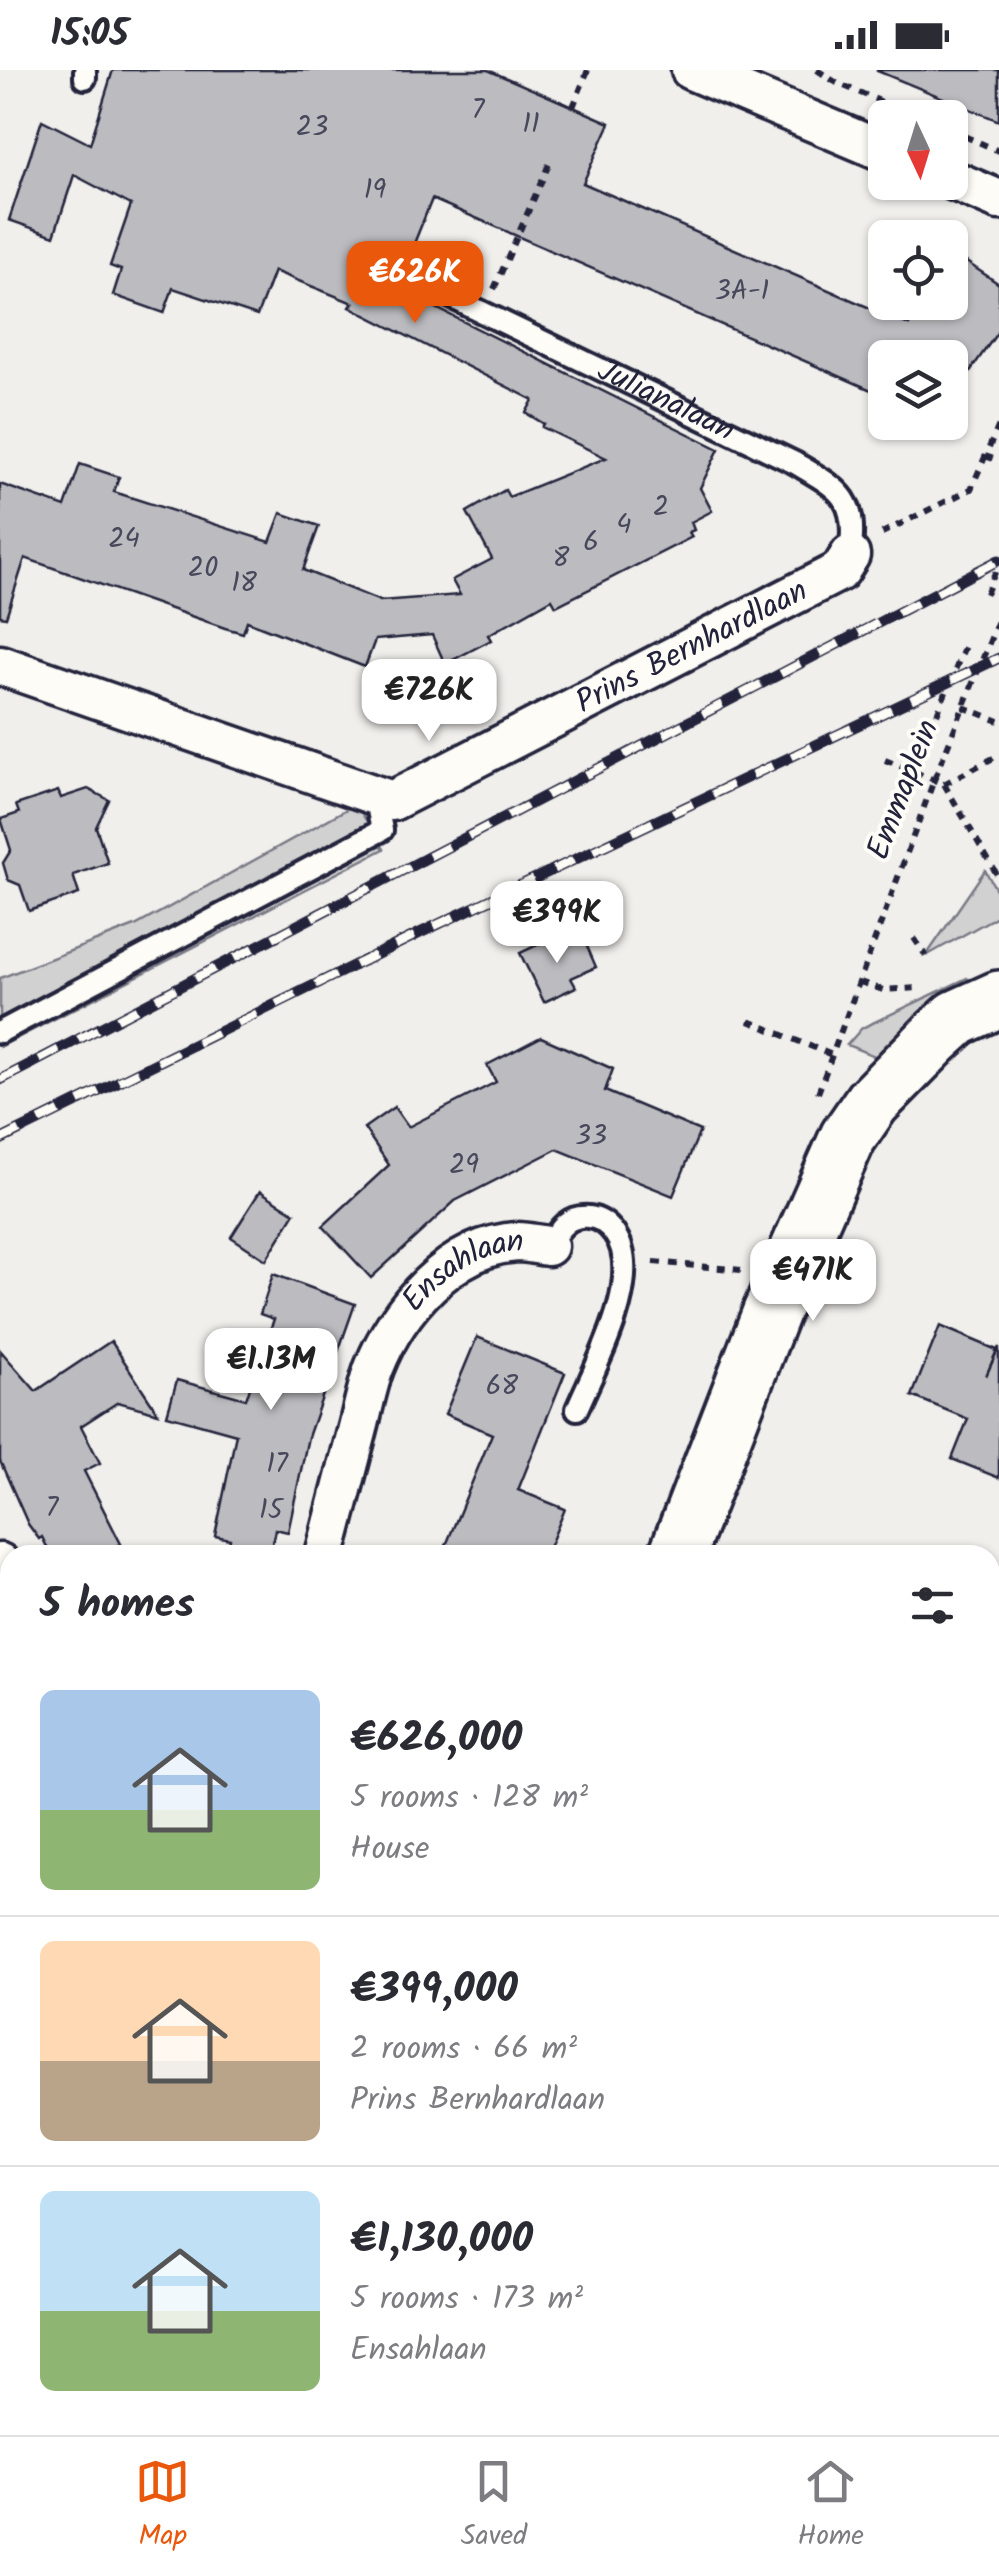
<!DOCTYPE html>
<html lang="en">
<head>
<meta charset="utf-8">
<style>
  :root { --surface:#fff; --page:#f2f2f3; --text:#2b2b33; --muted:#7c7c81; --line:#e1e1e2; --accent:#ea580c }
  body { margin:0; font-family:Kalam,sans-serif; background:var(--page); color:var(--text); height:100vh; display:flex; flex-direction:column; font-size:38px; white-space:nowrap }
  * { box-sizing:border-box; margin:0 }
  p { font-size:32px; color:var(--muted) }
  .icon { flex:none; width:55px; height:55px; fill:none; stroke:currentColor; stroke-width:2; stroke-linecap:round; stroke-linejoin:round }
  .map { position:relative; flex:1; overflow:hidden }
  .drawer { position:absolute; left:0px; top:1475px; width:1000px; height:890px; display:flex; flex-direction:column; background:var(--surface); border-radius:30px 30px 0 0; box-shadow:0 2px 8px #0004 }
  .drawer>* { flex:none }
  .needle { width:65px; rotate:176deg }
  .buttons { position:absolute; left:868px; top:30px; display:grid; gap:20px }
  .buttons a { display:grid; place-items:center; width:100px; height:100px; border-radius:15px; background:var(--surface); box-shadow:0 2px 8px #0004; font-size:50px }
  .price { position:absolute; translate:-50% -85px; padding:0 22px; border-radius:20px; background:#fff; color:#222; font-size:32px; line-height:65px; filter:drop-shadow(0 2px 5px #0008) }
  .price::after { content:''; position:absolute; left:50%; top:60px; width:30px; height:22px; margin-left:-15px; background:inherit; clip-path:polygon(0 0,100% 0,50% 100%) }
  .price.on { background:var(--accent); color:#fff }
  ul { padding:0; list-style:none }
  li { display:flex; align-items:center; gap:30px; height:250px; padding:0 40px }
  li+li { border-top:2px solid var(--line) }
  li span { display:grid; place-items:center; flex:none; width:280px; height:200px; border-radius:15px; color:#555 }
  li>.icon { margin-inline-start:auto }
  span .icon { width:120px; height:120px; fill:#fffc; stroke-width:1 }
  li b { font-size:42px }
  h2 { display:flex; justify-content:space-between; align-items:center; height:120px; padding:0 40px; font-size:42px }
  .status { display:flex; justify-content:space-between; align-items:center; height:70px; padding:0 50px; background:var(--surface); direction:ltr }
  .status svg { height:28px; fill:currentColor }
  .dock { display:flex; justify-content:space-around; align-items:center; height:140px; border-top:2px solid var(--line); background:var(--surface); font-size:28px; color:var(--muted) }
  .dock a { display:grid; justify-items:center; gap:5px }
  .dock .on { color:var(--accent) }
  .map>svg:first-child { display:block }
  .green { fill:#d2d1d1; stroke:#7a7a86; stroke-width:2.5 }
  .building { fill:#bcbcc0; stroke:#22223b; stroke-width:2.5 }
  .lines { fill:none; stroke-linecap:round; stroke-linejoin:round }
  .lane-casing { stroke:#22223b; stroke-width:28 }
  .street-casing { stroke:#22223b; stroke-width:45 }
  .secondary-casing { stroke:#22223b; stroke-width:62 }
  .path { stroke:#22223b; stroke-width:6; stroke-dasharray:8 8; stroke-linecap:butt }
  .lane { stroke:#fdfcf7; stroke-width:20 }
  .street { stroke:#fdfcf7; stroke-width:38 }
  .secondary { stroke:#fdfcf7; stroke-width:55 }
  .rail-casing { stroke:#22223b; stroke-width:11 }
  .rail { stroke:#fdfcf7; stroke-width:8; stroke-dasharray:22; stroke-linecap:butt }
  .labels { text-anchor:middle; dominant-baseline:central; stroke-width:8; stroke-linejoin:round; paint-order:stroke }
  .number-label { font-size:28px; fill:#48485c }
  .street-label { font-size:32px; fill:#22223b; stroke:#fdfcf7 }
</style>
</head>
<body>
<div class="status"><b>15:05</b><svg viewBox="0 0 49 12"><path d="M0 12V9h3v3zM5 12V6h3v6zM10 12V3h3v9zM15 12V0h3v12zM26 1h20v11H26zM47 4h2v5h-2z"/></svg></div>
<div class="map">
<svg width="999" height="2365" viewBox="0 0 999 2365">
  <rect width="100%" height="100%" fill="#f0efec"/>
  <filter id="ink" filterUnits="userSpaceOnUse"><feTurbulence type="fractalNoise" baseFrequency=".01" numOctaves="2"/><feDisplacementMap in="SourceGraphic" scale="20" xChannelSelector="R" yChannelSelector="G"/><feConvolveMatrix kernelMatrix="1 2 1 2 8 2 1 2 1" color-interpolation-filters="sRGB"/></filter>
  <g filter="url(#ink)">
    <g class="green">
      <path d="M356,734L384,779L0,977V908L135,856Z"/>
      <path d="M985,800L999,825V845L926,886Z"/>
      <path d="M967,908L979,922L913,953L877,987L847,975L862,958Z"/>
    </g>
    <g class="building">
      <path d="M113,0H488L610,53L583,113L909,255L920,232H950V181L999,214V260L950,330V288H885V326L432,129L396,218L719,379L700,418L712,441L691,452L694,460L689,462L692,467L556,536L552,529L488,565L491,570L445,594L432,565L375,570L365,597L247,551L243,563L225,558L25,488L6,547L0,546V414L65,437L80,394L119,407L114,422L270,472L281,443L319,456L303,500L380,531L460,525L452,510L492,489L467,442L505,420L509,427L606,388L542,357L544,354L526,343L533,330L350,237L353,233L274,201L257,246L173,218L164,243L113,225L121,200L110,196L131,135L74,105L54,166L9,150L42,50L90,74Z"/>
      <path d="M877,0H999V51L877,1Z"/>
      <path d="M88,719L109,730L96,757L108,793L73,805L79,824L29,841L20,815L8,810L3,793L11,780L1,749L19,743L16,735L58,721L61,728Z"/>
      <path d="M583,867L596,897L571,908L576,917L544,932L520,883L552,868L558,879Z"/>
      <path d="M541,967L613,999L605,1021L700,1061L673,1126L557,1079L455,1131L371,1208L323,1156L389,1095L364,1058L394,1037L408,1057L496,1012L487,995Z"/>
      <path d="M260,1121L295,1143L266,1190L231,1167Z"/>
      <path d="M273,1204L355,1234L308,1367L288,1462L275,1459L270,1485H227L230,1469L215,1466L236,1364L167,1345L177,1310L246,1329L274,1249L260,1244Z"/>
      <path d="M940,1256L997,1280L986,1306L999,1277V1408L952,1389L968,1349L912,1326Z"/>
      <path d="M477,1267L565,1303L518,1420L565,1439L546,1485H442L492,1364L445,1344Z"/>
      <path d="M111,1271L158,1343L118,1332L81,1356L100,1393L84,1401L121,1474L98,1485H51L42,1467L39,1469L28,1454L0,1391V1280L36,1321Z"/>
    </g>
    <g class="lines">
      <defs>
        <g id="lane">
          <path d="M85,0V8"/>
          <path id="s1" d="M430,217L795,393C839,419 859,427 850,485"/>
          <path d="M0,962L382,760L375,725"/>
          <path d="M548,1176C559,1159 567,1145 589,1147C599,1148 608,1155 614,1163C646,1206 595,1296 577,1339"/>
        </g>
        <g id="street">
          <path d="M691,0L885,82"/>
          <path d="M950,109L999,130"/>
          <path id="s2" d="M0,595L392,731L840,501L850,485"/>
          <path id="s3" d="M325,1485C336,1443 347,1400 358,1358C363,1339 367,1317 374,1298C396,1241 451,1175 518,1172C527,1172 539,1175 548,1176"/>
          <path d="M0,1493L10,1513"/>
          <path d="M0,2154L10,2153"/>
          <path d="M990,2318L999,2321"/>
        </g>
        <g id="secondary">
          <path d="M677,1485L771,1242L848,1067L872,1032L936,967L957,948L999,929"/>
          <path d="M330,2365L334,2355"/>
        </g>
      </defs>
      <use href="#lane" class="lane-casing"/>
      <use href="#street" class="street-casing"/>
      <use href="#secondary" class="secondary-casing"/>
      <g class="path">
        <path d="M817,0L837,13L920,48"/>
        <path d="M573,37L588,0"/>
        <path d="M950,60L999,81"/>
        <path d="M494,219L550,92"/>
        <path d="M985,386L999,391"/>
        <path d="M882,463L971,419L999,355"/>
        <path d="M986,524L999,493"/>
        <path d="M963,637L999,651"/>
        <path d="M937,644L965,576"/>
        <path d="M885,690L944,714L999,808"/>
        <path d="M944,714L999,685"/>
        <path d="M914,868L926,886"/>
        <path d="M860,912L883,920L918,918"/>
        <path d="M749,951L832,985"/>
        <path d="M818,1023L934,710L999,548"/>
        <path d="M654,1192L741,1200"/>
        <path d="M946,2355L953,2365"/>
      </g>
      <use href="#lane" class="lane"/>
      <use href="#street" class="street"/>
      <use href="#secondary" class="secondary"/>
      <defs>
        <g id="rail">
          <path d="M0,1010L999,490"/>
          <path d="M0,1070L422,862L999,588"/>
        </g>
      </defs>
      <use href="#rail" class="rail-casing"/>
      <use href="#rail" class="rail"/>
    </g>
  </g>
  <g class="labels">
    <g class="number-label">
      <text x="478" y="40">7</text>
      <text x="531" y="54">11</text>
      <text x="312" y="57">23</text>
      <text x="375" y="120">19</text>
      <text x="742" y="221">3A-1</text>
      <text x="661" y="437">2</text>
      <text x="624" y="455">4</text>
      <text x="124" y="469">24</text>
      <text x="591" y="472">6</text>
      <text x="561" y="488">8</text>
      <text x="203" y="498">20</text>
      <text x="244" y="513">18</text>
      <text x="591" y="1066">33</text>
      <text x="464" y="1095">29</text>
      <text x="502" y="1316">68</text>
      <text x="277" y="1394">17</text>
      <text x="52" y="1438">7</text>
      <text x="271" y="1440">15</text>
    </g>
    <g class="street-label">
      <text stroke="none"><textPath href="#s1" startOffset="262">Julianalaan</textPath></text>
      <text stroke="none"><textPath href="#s2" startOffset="752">Prins Bernhardlaan</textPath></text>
      <text transform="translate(904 720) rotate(-69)">Emmaplein</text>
      <text stroke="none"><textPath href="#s3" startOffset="332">Ensahlaan</textPath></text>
    </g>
  </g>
</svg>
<div class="buttons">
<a><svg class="needle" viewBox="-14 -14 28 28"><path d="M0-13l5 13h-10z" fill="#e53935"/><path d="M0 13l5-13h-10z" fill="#7c7c81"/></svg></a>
<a><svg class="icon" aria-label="locate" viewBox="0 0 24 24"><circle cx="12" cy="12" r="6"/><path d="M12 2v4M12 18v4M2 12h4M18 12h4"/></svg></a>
<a><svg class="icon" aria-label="layers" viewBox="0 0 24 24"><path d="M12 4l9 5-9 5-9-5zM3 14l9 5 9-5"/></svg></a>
</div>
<b class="price on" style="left:415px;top:256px">€626K</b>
<b class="price" style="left:429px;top:674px">€726K</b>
<b class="price" style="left:557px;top:896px">€399K</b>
<b class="price" style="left:813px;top:1254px">€471K</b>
<b class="price" style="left:271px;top:1343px">€1.13M</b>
<section class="drawer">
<h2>5 homes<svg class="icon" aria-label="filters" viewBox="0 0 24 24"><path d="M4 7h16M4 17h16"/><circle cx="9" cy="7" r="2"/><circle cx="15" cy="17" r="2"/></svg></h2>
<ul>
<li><span style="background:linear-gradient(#a9c7e8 60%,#8fb573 0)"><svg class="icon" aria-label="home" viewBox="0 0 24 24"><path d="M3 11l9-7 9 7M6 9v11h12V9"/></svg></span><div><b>€626,000</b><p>5 rooms · 128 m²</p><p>House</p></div></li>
<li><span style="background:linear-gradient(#ffd9b3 60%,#b9a48a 0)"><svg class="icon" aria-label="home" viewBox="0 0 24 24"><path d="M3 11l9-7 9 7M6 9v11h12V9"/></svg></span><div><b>€399,000</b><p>2 rooms · 66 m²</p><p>Prins Bernhardlaan</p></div></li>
<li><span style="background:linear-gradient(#bfe0f5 60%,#8fb573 0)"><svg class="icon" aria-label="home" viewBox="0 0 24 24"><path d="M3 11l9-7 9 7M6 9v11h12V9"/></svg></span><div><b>€1,130,000</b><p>5 rooms · 173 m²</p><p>Ensahlaan</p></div></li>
</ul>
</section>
</div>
<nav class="dock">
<a class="on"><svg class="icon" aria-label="map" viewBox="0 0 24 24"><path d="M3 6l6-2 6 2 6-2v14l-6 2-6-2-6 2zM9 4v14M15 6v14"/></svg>Map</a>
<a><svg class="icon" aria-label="saved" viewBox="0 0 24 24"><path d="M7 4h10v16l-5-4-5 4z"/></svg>Saved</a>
<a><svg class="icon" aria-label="home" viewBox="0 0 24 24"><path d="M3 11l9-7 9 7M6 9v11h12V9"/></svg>Home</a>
</nav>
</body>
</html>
